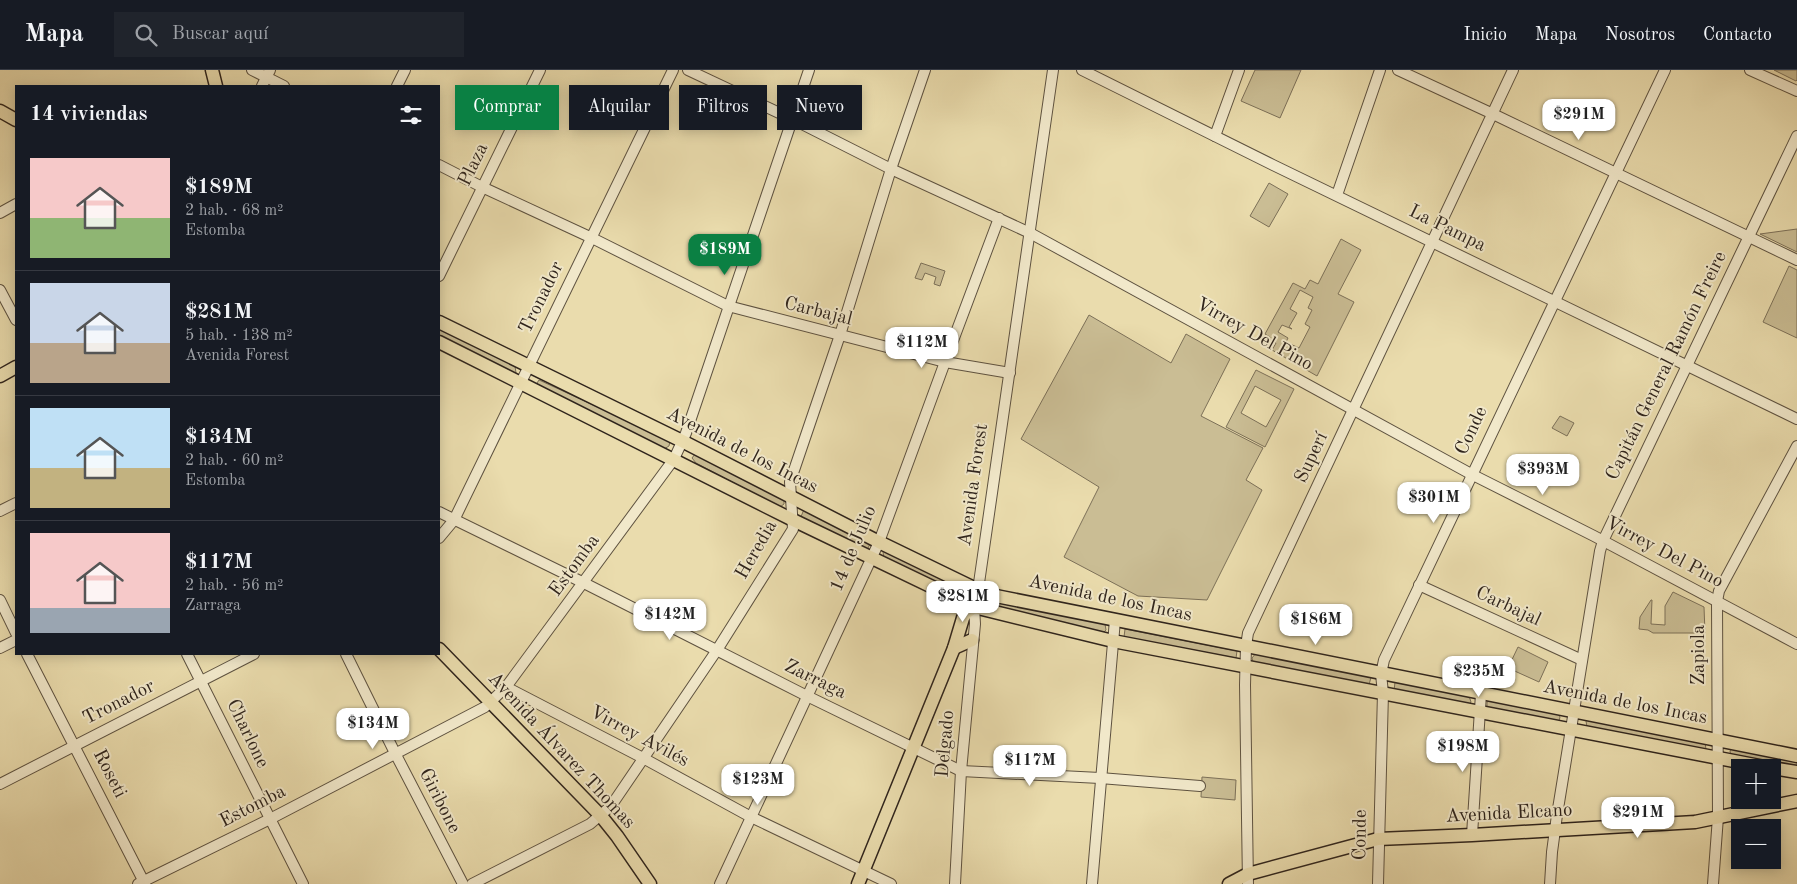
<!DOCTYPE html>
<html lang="es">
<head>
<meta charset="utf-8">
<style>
  :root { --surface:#171b24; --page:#20242c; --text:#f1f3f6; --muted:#9ea1a6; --line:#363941; --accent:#0b8043 }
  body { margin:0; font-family:"Old Standard TT",serif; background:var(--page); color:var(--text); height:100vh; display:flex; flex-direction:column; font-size:19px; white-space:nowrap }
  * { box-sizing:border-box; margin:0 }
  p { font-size:16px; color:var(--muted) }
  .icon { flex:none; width:28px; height:28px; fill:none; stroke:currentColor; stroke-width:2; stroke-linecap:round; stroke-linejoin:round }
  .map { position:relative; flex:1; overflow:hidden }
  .details { position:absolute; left:15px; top:15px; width:425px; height:570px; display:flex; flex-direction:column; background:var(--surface); border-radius:0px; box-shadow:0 2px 12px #0003 }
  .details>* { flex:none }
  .hud { position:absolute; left:455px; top:15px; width:475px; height:45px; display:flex; gap:10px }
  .tools { position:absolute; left:1731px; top:689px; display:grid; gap:10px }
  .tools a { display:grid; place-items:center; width:50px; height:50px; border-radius:0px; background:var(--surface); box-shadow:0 2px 12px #0003; font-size:25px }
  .price { position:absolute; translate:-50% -42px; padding:0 11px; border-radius:10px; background:#fff; color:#222; font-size:16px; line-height:32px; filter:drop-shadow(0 1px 2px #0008) }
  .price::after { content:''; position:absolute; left:50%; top:30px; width:15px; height:11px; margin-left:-8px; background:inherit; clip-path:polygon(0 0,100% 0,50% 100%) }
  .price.on { background:var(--accent); color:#fff }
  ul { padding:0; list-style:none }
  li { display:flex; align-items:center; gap:15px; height:125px; padding:0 15px }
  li+li { border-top:1px solid var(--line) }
  li span { display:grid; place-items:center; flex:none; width:140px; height:100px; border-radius:0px; color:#555 }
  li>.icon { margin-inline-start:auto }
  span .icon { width:60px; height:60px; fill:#fffc; stroke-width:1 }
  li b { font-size:21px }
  h2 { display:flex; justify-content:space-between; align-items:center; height:60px; padding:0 15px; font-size:21px }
  .tag { padding:0 18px; border-radius:0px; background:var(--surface); box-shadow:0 2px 12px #0003; font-size:18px; line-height:45px }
  .tag.on { background:var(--accent); color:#fff }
  header { display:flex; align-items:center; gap:30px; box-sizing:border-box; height:70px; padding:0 25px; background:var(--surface); border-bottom:1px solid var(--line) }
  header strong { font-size:24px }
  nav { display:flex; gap:28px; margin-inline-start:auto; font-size:18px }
  .search { width:350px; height:45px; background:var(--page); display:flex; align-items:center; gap:12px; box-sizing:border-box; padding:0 18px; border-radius:0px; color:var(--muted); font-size:19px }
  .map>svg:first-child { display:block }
  .green { fill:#cabd94; stroke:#7c7058; fill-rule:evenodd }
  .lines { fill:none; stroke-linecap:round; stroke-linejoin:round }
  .minor-casing { stroke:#5e5240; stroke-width:12 }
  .major-casing { stroke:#2f241c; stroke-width:15 }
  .minor { stroke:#f1e8ca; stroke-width:10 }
  .major { stroke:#eadcad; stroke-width:12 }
  .labels { text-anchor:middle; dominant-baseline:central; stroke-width:4; stroke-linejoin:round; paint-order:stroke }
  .street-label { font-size:19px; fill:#2f241c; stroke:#f1e8ca }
</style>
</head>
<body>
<header>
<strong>Mapa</strong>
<div class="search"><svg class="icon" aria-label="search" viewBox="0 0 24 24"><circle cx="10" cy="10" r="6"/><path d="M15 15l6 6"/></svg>Buscar aquí</div>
<nav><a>Inicio</a><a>Mapa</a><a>Nosotros</a><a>Contacto</a></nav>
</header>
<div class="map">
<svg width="1797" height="814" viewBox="0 0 1797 814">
  <rect width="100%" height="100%" fill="#eadcad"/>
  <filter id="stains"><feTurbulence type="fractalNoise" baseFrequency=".004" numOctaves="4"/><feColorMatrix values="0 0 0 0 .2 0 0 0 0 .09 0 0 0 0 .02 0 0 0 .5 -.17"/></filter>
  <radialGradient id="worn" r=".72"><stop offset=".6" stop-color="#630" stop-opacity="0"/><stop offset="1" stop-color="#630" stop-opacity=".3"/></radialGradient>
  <g class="green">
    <path d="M1255,0H1301L1280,48L1241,31Z"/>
    <path d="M1774,0H1797V10L1796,11Z"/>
    <path d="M1269,113L1288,124L1269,157L1250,146Z"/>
    <path d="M1797,159V182L1760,164Z"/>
    <path d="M1341,169L1361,180L1338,224L1354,232L1317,306L1272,280L1276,273L1269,269L1270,267L1265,264L1293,213L1305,219L1310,210L1318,214ZM1300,220L1313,227L1308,238L1312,240L1305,254L1310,257L1299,278L1286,272L1288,268L1278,262L1282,255L1292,259L1289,257L1297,243L1290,239Z"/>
    <path d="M921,193L945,201L940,216L934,214L936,207L925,203L922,210L915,208Z"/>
    <path d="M1789,196L1797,200V268L1763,252Z"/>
    <path d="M1089,245L1171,293L1186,264L1230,289L1201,346L1263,378L1246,410L1262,420L1207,530L1138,526L1064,487L1099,417L1021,369Z"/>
    <path d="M439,256L515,296L516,303L512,305L439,266Z"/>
    <path d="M1256,300L1294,319L1265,377L1226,357ZM1255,316L1281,330L1266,357L1241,343Z"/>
    <path d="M539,310L667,369L670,371L669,376L664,379L540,317L537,313Z"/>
    <path d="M1560,346L1574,353L1567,366L1552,358Z"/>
    <path d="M695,384L784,428V434L780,437L696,393L692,388Z"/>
    <path d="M805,437L871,472L866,482L800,449Z"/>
    <path d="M886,479L965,520V522L961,526L884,488L883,482Z"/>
    <path d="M1673,522L1704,537L1705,563H1653L1648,560L1639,559L1640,547L1651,530H1652L1651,554L1665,555V536Z"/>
    <path d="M991,529L1105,554L1106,560L1102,564L990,535Z"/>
    <path d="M1125,559L1237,581L1236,588L1124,567Z"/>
    <path d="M1518,577L1548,592L1539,612L1508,598Z"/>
    <path d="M1256,583L1371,607L1369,615L1253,592L1252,588Z"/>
    <path d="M1395,612L1469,626L1471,632L1468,636L1394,621Z"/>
    <path d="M1490,631L1557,642L1560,647L1559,651L1493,640L1487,637V632Z"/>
    <path d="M1589,648L1705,671L1706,680L1587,657L1586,651Z"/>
    <path d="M1732,678L1797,691V697L1731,686L1730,681Z"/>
    <path d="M1202,707L1236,710L1235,730L1201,727Z"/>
  </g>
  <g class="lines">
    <defs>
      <g id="minor">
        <path d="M252,0L284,16"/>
        <path d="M688,0L792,49L891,99L1030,163L1471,404L1594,466L1797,574"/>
        <path d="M1082,0L1273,95L1797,349"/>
        <path d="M1398,0L1493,44L1797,190"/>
        <path d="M1750,0L1797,21"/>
        <path d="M262,16L270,0"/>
        <path d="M397,16L405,0"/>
        <path d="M1215,66L1239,0"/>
        <path d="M439,95L482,117L592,168L728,236L945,292L1010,303"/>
        <path d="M1337,125L1380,0"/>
        <path d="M0,143L16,134"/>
        <path d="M439,206L540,0"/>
        <path d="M0,220L16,250"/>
        <path d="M0,441L16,433"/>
        <path d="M439,442L584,513L807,626L961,701L1100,708L1200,716"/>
        <path d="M439,468L454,450L673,0"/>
        <path d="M1419,515L1582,590"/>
        <path d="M978,520L1053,0"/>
        <path d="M0,530L16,563"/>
        <path d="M0,578L16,570"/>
        <path d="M27,584L145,814"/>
        <path d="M187,584L303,814"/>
        <path d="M346,584L395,683L463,814"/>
        <path d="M506,617L643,688L751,747L891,814"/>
        <path d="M0,714L254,584"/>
        <path d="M1472,765L1481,624"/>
        <path d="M138,814L270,749L485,637L506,617L674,389L686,363L809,0"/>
        <path d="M472,814L590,754L611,736L717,580L793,459L790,412L840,265L891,99L925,0"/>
        <path d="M720,814L879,472L945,292L999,148"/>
        <path d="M955,814L961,701L975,554L974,537"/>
        <path d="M1092,814L1115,550"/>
        <path d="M1248,814L1245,615L1246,576L1248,563L1513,0"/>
        <path d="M1378,814L1383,623L1381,604L1384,590L1665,0"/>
        <path d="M1550,814L1552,782L1557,745L1600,481L1603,471L1797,66"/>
        <path d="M1713,814L1718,747L1717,531L1719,521L1797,376"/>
      </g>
      <g id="major">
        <path d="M212,0L216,16"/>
        <path d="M0,41L16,50"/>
        <path d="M439,252L682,371L879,472L978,520L991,525L1797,686"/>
        <path d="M439,272L793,450L974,537L1113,571L1770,698"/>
        <path d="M0,306L16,297"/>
        <path d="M954,578L972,570"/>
        <path d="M439,579L601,746L617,766L650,814"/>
        <path d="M1772,698L1797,702"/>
        <path d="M858,814L954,578L963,548L966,543L974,537L975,532"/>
        <path d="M1229,814L1248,804L1378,769L1472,765L1695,752L1797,731"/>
      </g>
    </defs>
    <use href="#minor" class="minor-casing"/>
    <use href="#major" class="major-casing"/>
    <use href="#minor" class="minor"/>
    <use href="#major" class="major"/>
  </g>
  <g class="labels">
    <g class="street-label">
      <text transform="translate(474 95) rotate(-64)">Plaza</text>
      <text transform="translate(1447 159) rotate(26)">La Pampa</text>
      <text transform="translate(542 228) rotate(-64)">Tronador</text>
      <text transform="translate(818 242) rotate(14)">Carbajal</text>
      <text transform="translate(1254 265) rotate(29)">Virrey Del Pino</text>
      <text transform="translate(1667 296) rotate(-64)">Capitán General Ramón Freire</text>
      <text transform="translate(1472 361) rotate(-65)">Conde</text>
      <text transform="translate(742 381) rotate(27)">Avenida de los Incas</text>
      <text transform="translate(1312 388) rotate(-65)">Superí</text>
      <text transform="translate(974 415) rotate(-82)">Avenida Forest</text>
      <text transform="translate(854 479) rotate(-67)">14 de Julio</text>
      <text transform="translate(757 480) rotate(-60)">Heredia</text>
      <text transform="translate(1664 483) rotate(28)">Virrey Del Pino</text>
      <text transform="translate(575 496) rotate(-54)">Estomba</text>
      <text transform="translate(1110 529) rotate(12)">Avenida de los Incas</text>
      <text transform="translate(1508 537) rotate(25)">Carbajal</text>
      <text transform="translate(1699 585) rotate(-90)">Zapiola</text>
      <text transform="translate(815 610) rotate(26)">Zarraga</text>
      <text transform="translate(119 633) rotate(-27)">Tronador</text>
      <text transform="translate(1625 633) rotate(11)">Avenida de los Incas</text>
      <text transform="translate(247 664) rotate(64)">Charlone</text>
      <text transform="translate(639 667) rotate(28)">Virrey Avilés</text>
      <text transform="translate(946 674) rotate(-85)">Delgado</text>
      <text transform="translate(561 681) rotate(47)">Avenida Álvarez Thomas</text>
      <text transform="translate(109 704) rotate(63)">Roseti</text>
      <text transform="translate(439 731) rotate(63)">Giribone</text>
      <text transform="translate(253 737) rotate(-27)">Estomba</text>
      <text transform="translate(1509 744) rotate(-3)">Avenida Elcano</text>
      <text transform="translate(1361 765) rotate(-89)">Conde</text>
    </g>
  </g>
  <rect width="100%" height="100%" filter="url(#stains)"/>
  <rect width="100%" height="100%" fill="url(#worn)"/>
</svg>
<div class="tools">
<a>+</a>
<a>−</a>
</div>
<b class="price" style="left:1579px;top:71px">$291M</b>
<b class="price on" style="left:725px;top:206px">$189M</b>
<b class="price" style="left:922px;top:299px">$112M</b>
<b class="price" style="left:1543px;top:426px">$393M</b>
<b class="price" style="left:1434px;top:454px">$301M</b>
<b class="price" style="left:963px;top:553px">$281M</b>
<b class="price" style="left:670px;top:571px">$142M</b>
<b class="price" style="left:1316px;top:576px">$186M</b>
<b class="price" style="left:1479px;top:628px">$235M</b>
<b class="price" style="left:373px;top:680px">$134M</b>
<b class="price" style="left:1463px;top:703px">$198M</b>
<b class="price" style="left:1030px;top:717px">$117M</b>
<b class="price" style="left:758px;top:736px">$123M</b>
<b class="price" style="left:1638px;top:769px">$291M</b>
<div class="hud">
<a class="tag on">Comprar</a>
<a class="tag">Alquilar</a>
<a class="tag">Filtros</a>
<a class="tag">Nuevo</a>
</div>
<section class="details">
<h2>14 viviendas<svg class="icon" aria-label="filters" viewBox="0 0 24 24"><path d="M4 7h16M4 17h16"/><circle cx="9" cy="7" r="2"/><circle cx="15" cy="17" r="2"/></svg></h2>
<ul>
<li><span style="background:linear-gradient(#f6c9c9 60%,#8fb573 0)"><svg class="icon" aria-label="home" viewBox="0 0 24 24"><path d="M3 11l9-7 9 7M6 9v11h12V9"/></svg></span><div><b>$189M</b><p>2 hab. · 68 m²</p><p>Estomba</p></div></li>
<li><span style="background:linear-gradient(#c9d6e8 60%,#b9a48a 0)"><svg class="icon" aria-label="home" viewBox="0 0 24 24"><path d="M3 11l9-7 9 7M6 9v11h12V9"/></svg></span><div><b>$281M</b><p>5 hab. · 138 m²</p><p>Avenida Forest</p></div></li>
<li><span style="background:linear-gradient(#bfe0f5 60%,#c2b280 0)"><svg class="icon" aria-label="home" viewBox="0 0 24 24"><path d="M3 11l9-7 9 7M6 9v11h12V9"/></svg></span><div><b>$134M</b><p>2 hab. · 60 m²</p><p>Estomba</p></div></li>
<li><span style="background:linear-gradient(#f6c9c9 75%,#9aa5b1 0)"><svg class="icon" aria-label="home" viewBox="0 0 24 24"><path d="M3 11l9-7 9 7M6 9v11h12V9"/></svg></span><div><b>$117M</b><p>2 hab. · 56 m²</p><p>Zarraga</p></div></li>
</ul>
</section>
</div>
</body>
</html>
